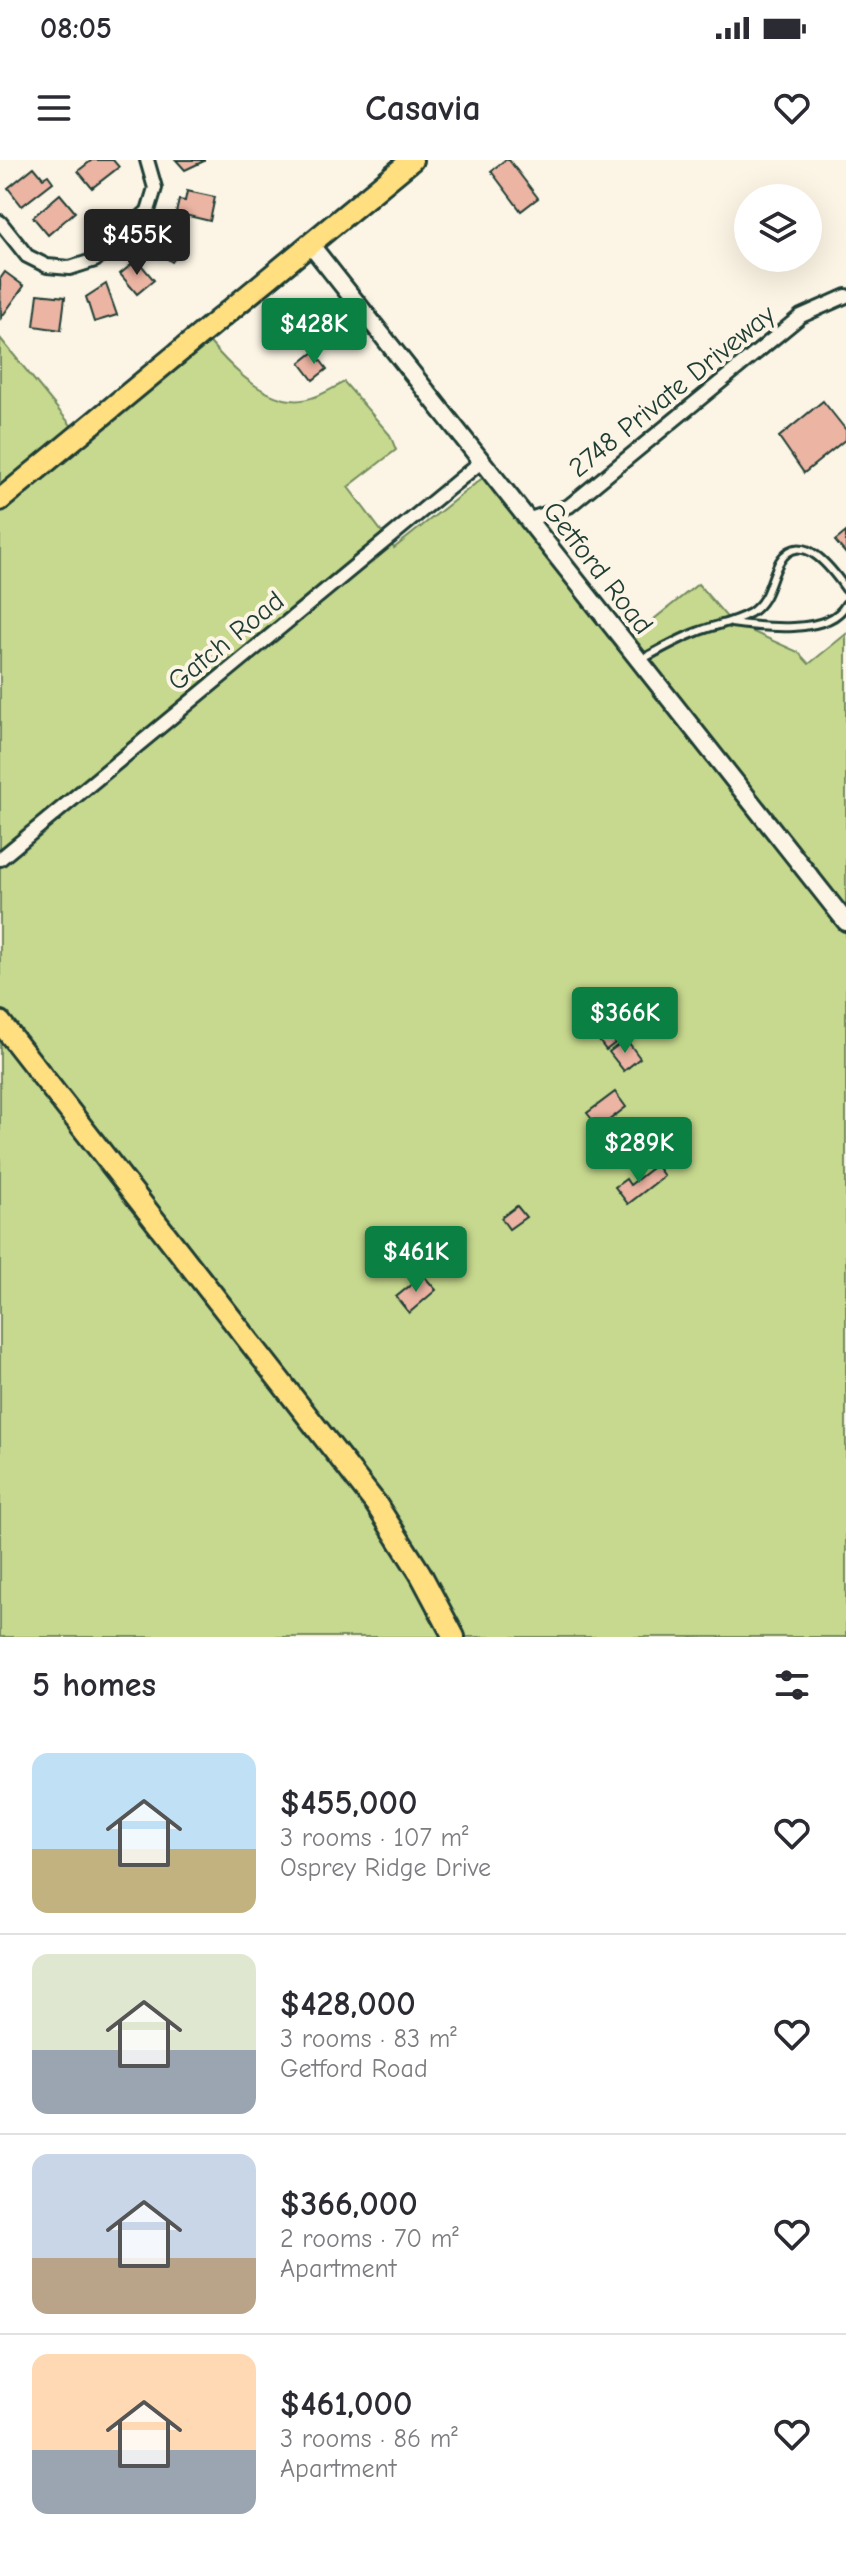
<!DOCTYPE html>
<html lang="en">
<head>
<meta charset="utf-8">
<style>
  :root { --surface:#fff; --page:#f2f2f3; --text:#2b2b33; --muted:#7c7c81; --line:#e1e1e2; --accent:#0b8043 }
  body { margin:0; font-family:"Comic Neue",sans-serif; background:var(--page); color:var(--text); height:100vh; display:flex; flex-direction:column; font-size:30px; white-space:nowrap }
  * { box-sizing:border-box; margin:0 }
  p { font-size:26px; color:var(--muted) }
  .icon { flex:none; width:44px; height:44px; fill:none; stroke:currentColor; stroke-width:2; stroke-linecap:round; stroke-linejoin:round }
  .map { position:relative; height:1477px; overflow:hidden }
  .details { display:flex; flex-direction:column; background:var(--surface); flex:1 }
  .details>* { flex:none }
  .tools { position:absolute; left:734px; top:24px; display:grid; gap:16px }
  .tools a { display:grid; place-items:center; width:88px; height:88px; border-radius:50%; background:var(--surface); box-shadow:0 8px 32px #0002; font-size:40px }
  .price { position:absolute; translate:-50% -68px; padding:0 18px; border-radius:8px; background:var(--accent); color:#fff; font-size:26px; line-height:52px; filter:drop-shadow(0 2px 4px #0008) }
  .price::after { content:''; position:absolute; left:50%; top:48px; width:24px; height:18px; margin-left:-12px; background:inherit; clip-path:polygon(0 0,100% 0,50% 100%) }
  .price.selected { background:#222; color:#fff }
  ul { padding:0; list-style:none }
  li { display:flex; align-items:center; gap:24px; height:200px; padding:0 32px }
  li+li { border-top:2px solid var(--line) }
  li span { display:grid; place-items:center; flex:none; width:224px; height:160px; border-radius:16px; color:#555 }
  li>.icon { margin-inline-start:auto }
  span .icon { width:96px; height:96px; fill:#fffc; stroke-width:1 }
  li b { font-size:34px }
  h2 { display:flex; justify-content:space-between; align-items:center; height:96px; padding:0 32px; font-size:34px }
  .status { display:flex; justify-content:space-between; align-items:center; height:56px; padding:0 40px; background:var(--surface); direction:ltr }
  .status svg { height:22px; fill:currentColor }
  header { display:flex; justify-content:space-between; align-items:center; height:104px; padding:0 32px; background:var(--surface); font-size:36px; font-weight:800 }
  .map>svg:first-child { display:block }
  .green { fill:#c7d98e; stroke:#738b61; stroke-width:2 }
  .building { fill:#ecb4a3; stroke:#1f3d34; stroke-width:2 }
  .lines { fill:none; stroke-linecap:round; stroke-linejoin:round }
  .service-casing { stroke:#1f3d34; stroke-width:12 }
  .minor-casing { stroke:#1f3d34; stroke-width:18 }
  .tertiary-casing { stroke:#1f3d34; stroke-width:22 }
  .primary-casing { stroke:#1f3d34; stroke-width:26 }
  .service { stroke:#fcf5e5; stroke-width:6 }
  .minor { stroke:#fcf5e5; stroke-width:12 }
  .tertiary { stroke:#fcf5e5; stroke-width:16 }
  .primary { stroke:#ffdf80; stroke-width:20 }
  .labels { text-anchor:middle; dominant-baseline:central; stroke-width:8; stroke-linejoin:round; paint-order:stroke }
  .street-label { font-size:28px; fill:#1f3d34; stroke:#fcf5e5 }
</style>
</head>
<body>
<div class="status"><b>08:05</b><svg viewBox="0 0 49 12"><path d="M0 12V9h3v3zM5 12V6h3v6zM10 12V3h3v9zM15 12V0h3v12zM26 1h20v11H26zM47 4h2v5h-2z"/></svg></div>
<header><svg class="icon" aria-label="menu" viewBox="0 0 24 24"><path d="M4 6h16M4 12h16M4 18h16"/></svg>Casavia<svg class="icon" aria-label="heart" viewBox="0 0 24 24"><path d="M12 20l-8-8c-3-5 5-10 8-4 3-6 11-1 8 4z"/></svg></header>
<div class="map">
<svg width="846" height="1477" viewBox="0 0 846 1477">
  <rect width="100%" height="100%" fill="#fcf5e5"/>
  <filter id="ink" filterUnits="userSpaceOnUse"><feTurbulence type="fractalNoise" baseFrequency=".0125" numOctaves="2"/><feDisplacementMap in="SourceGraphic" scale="16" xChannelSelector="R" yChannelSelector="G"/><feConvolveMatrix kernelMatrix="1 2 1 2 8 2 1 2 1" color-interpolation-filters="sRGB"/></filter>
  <g filter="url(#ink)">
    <g class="green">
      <path d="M0,178L75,270L0,332Z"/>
      <path d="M206,178C226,202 257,236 291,240C309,243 328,231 344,222L390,275L396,290L348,327L394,388L485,316L846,773V1477H462L268,1192L0,851V348Z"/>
      <path d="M698,424L731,462L798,492L809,504L846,474V751L629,479Z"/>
      <path d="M0,873L370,1348L446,1477H0Z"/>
    </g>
    <g class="building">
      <path d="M92,0H113L119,7L92,28L78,11Z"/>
      <path d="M176,0H204V1L185,10Z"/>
      <path d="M505,0H509L538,38L521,51L491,11Z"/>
      <path d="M34,7L43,18L48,15L53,22L22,46L8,28Z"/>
      <path d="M187,31L215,37L210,61L176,53L179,40L185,41Z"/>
      <path d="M60,34L75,52L48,75L33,57Z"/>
      <path d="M166,69L186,84L172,102L152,88Z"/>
      <path d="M137,100L154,120L137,134L120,114Z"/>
      <path d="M5,112L24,126L1,158L0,119Z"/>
      <path d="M106,124L117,155L94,162L86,137Z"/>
      <path d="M38,134L65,137L61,170L34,166Z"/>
      <path d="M300,144L321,171L307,182L301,173L294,179L279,160Z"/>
      <path d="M314,192L327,209L313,220L300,203Z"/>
      <path d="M823,241L846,270V279L804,313L779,277Z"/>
      <path d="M846,372V394L835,381Z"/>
      <path d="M610,836L635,868L606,890L582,858Z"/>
      <path d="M626,879L640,898L624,911L609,892Z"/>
      <path d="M615,932L626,947L599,968L587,953Z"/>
      <path d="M656,1005L664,1016L628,1044L615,1027L626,1019L630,1025Z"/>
      <path d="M517,1046L526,1057L509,1069L501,1058Z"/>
      <path d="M454,1080L463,1092L444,1106L435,1095Z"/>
      <path d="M423,1115L436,1130L409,1153L396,1137Z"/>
    </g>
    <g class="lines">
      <defs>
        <g id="service">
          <path d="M731,463C761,467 830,476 846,444"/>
          <path d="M641,500C659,490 678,479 697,472C715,465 732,463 750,453C770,440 769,420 780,401C802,367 834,412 846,429"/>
        </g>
        <g id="minor">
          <path d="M0,62L27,96L47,106L70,108L95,100L148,51L155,28L147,0"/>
          <path d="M527,360L569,346L801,156L846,136"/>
          <path d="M0,699L482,301"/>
        </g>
        <path id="tertiary" d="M310,84L846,762"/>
        <g id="primary">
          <path d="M0,340L412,0"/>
          <path d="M0,862L376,1344L420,1413L454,1477"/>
        </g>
      </defs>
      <use href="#service" class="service-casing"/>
      <use href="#minor" class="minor-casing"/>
      <use href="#tertiary" class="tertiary-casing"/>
      <use href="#primary" class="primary-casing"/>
      <use href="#service" class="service"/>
      <use href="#minor" class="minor"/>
      <use href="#tertiary" class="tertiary"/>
      <use href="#primary" class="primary"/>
    </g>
  </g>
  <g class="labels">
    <g class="street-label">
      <text transform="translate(672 231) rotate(-39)">2748 Private Driveway</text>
      <text transform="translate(598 408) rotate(52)">Getford Road</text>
      <text transform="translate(226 481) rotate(-39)">Gatch Road</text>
    </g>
  </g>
</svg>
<div class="tools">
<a><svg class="icon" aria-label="layers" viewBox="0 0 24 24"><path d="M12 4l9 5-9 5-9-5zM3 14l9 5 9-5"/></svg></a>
</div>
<b class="price selected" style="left:137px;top:117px">$455K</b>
<b class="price" style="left:314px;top:206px">$428K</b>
<b class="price" style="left:625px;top:895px">$366K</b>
<b class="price" style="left:639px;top:1025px">$289K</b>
<b class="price" style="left:416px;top:1134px">$461K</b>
</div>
<section class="details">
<h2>5 homes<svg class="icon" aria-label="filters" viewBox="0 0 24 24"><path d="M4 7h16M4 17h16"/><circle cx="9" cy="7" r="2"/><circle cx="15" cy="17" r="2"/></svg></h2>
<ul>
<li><span style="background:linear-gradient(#bfe0f5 60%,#c2b280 0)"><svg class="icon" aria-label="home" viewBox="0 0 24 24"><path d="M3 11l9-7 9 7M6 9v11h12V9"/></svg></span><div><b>$455,000</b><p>3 rooms · 107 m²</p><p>Osprey Ridge Drive</p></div><svg class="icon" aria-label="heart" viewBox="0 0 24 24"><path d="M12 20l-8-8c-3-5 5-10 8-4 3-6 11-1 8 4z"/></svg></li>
<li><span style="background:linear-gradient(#dfe7d0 60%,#9aa5b1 0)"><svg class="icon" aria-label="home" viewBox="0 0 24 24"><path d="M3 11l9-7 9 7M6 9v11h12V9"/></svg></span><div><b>$428,000</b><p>3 rooms · 83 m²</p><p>Getford Road</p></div><svg class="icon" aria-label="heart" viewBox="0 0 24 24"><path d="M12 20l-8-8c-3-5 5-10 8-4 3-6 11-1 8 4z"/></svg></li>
<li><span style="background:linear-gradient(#c9d6e8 65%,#b9a48a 0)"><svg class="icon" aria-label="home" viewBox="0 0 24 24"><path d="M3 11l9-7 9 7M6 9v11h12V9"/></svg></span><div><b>$366,000</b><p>2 rooms · 70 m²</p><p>Apartment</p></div><svg class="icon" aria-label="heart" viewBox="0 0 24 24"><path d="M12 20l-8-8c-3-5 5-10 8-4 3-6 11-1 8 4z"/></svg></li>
<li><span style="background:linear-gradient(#ffd9b3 60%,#9aa5b1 0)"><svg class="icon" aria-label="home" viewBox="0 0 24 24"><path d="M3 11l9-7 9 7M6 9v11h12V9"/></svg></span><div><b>$461,000</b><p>3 rooms · 86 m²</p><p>Apartment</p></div><svg class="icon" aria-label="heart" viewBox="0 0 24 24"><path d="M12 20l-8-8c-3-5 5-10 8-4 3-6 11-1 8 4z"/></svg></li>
</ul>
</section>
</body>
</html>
